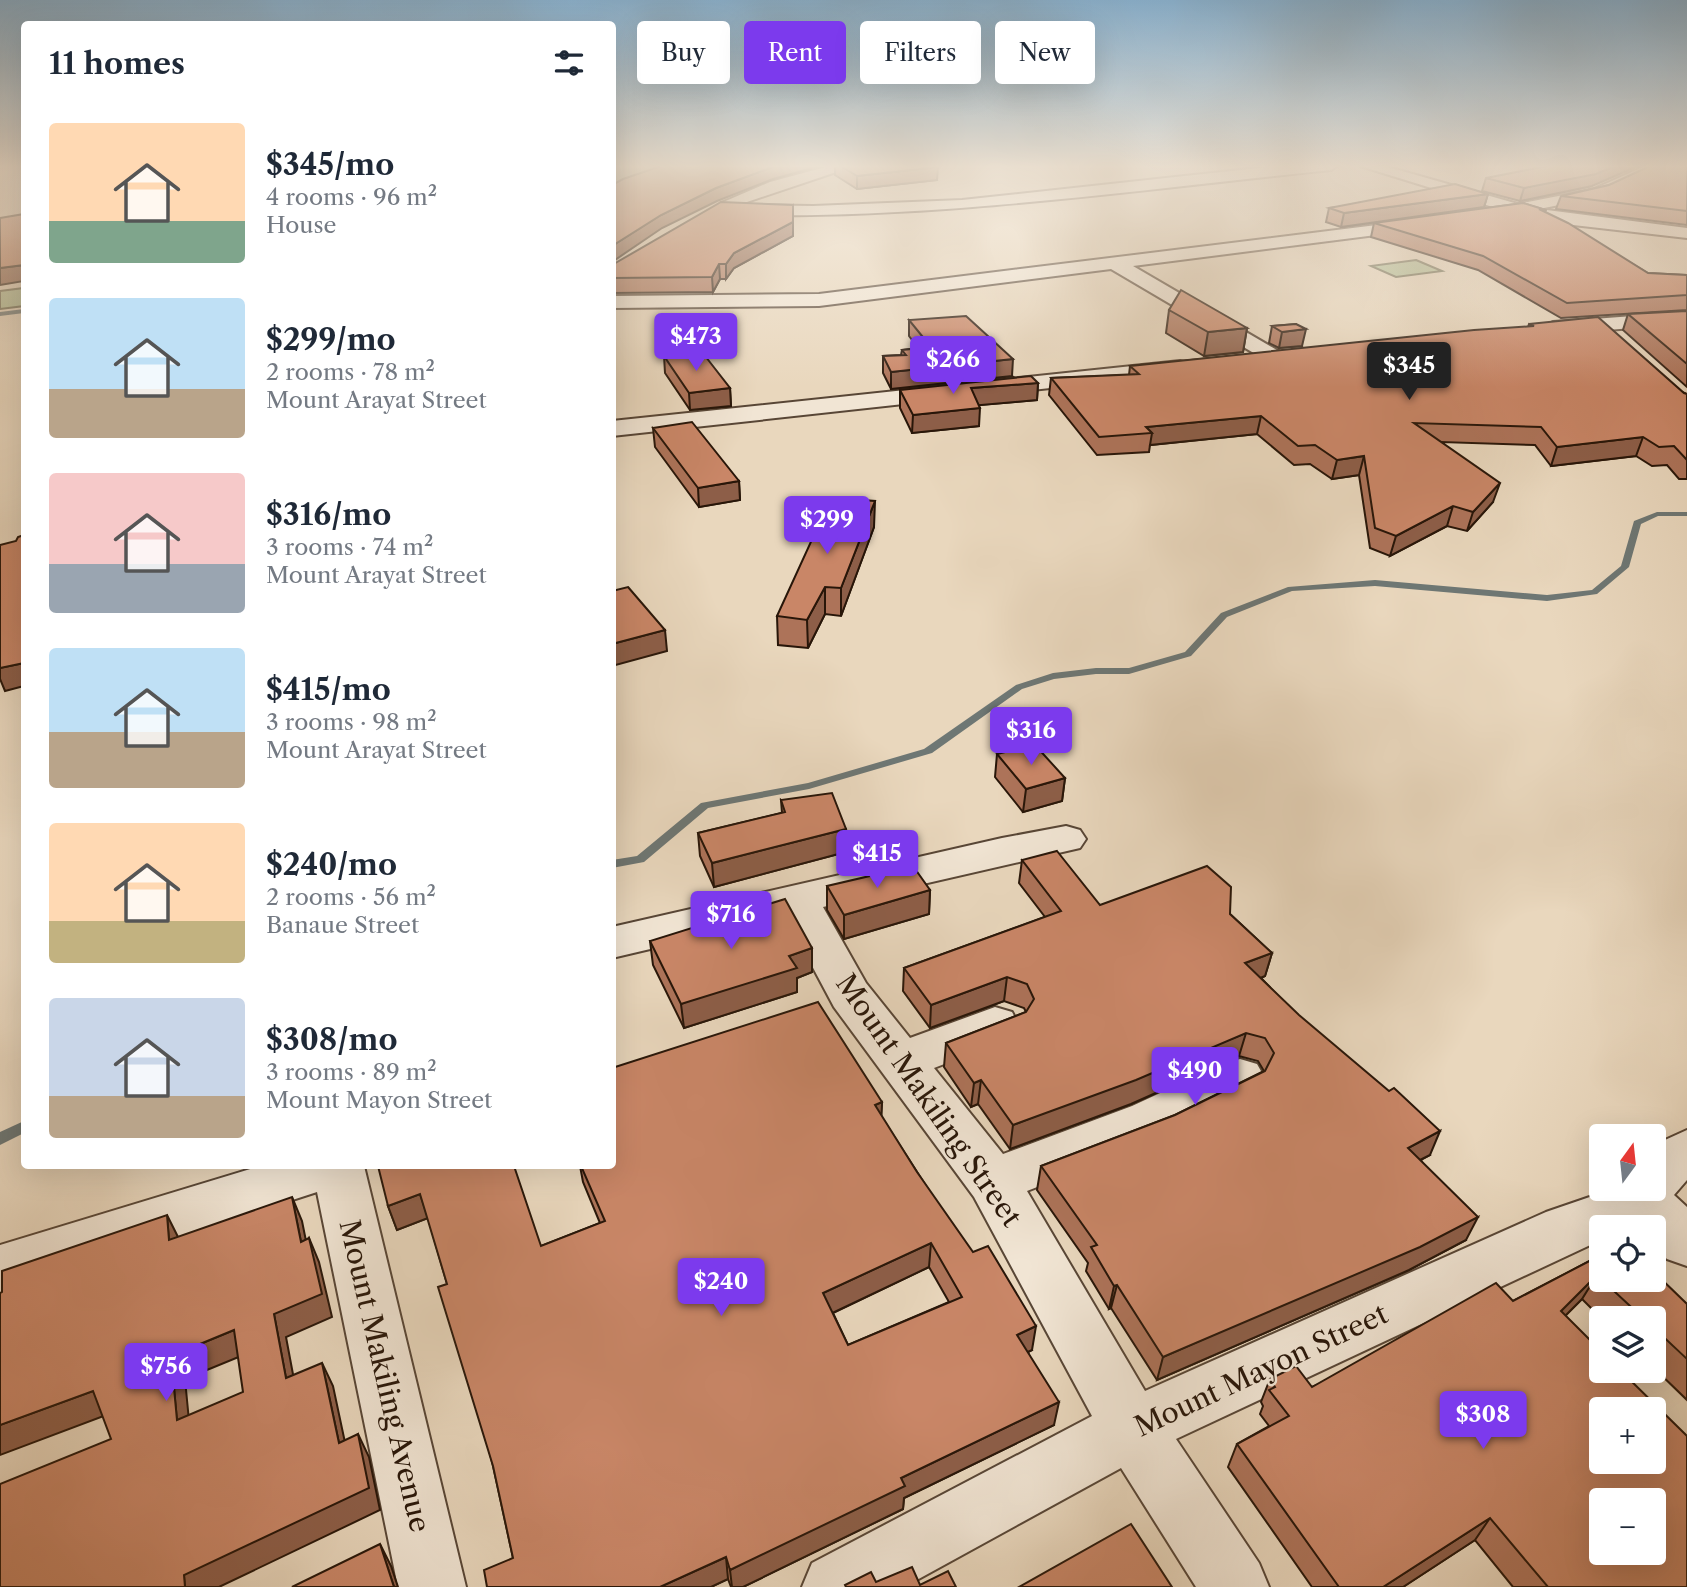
<!DOCTYPE html>
<html lang="en">
<head>
<meta charset="utf-8">
<style>
  :root { --surface:#fff; --page:#f2f2f3; --text:#1f2937; --muted:#747a83; --accent:#7c3aed }
  body { margin:0; font-family:"Libre Caslon Text",serif; background:var(--page); color:var(--text); height:100vh; display:flex; flex-direction:column; font-size:26px; white-space:nowrap }
  * { box-sizing:border-box; margin:0 }
  p { font-size:23px; color:var(--muted) }
  .icon { flex:none; width:38px; height:38px; fill:none; stroke:currentColor; stroke-width:2; stroke-linecap:round; stroke-linejoin:round }
  .map { position:relative; flex:1; overflow:hidden }
  .details { position:absolute; left:21px; top:21px; width:595px; height:1148px; display:flex; flex-direction:column; background:var(--surface); border-radius:7px; box-shadow:0 7px 28px #0002 }
  .details>* { flex:none }
  .hud { position:absolute; left:637px; top:21px; width:665px; height:63px; display:flex; gap:14px }
  .needle { width:46px; rotate:15deg }
  .tools { position:absolute; left:1589px; top:1124px; display:grid; gap:14px }
  .tools a { display:grid; place-items:center; width:77px; height:77px; border-radius:7px; background:var(--surface); box-shadow:0 7px 28px #0002; font-size:35px }
  .price { position:absolute; translate:-50% -60px; padding:0 16px; border-radius:7px; background:var(--accent); color:#fff; font-size:23px; line-height:46px; filter:drop-shadow(0 2px 4px #0008) }
  .price::after { content:''; position:absolute; left:50%; top:42px; width:21px; height:16px; margin-left:-10px; background:inherit; clip-path:polygon(0 0,100% 0,50% 100%) }
  .price.on { background:#222; color:#fff }
  ul { padding:0; list-style:none }
  li { display:flex; align-items:center; gap:21px; height:175px; padding:0 28px }
  li span { display:grid; place-items:center; flex:none; width:196px; height:140px; border-radius:7px; color:#555 }
  li>.icon { margin-inline-start:auto }
  span .icon { width:84px; height:84px; fill:#fffc; stroke-width:1 }
  li b { font-size:30px }
  h2 { display:flex; justify-content:space-between; align-items:center; height:84px; padding:0 28px; font-size:30px }
  .chip { padding:0 24px; border-radius:7px; background:var(--surface); box-shadow:0 7px 28px #0002; font-size:24px; line-height:63px }
  .chip.on { background:var(--accent); color:#fff }
  .map>svg:first-child { display:block }
  .green { fill:#b2bf94; stroke:#6d6a4e; stroke-width:2 }
  .lines { fill:none; stroke-linecap:round; stroke-linejoin:round }
  .stream { fill:#6e7774; fill-rule:evenodd }
  .minor-casing { stroke:#584636; stroke-width:4 }
  .minor { fill:#f1e5d4; fill-rule:evenodd }
  .wall { fill:#ad7359; stroke:#281609; stroke-width:2; fill-rule:evenodd }
  .shaded-wall { fill:#8d5e48; stroke:#281609; stroke-width:2 }
  .building { fill:#c98667; stroke:#281609; stroke-width:2; fill-rule:evenodd }
  .labels { text-anchor:middle; dominant-baseline:central; stroke-width:5; stroke-linejoin:round; paint-order:stroke }
  .near-street-label { font-size:28px; fill:#281609; stroke:#f1e5d4 }
</style>
</head>
<body>
<div class="map">
<svg width="1687" height="1587" viewBox="0 0 1687 1587">
  <rect width="100%" height="100%" fill="#e9d7bd"/>
  <filter id="stains"><feTurbulence type="fractalNoise" baseFrequency=".00286" numOctaves="4"/><feColorMatrix values="0 0 0 0 .2 0 0 0 0 .09 0 0 0 0 .02 0 0 0 .5 -.17"/></filter>
  <radialGradient id="worn" r=".72"><stop offset=".6" stop-color="#630" stop-opacity="0"/><stop offset="1" stop-color="#630" stop-opacity=".3"/></radialGradient>
  <g class="green">
    <path d="M612,165H698L613,195Z"/>
    <path d="M1416,260L1442,271L1396,277L1371,266Z"/>
    <path d="M24,288V306L0,309V291Z"/>
  </g>
  <g class="lines">
    <g class="stream">
      <path d="M24,309V313L0,316V312Z"/>
      <path d="M1657,512H1687V516H1658L1641,524L1629,567L1597,594L1547,601L1375,586L1292,591L1227,617L1191,656L1129,674H1096L1054,679L1022,689L932,753L809,789L708,808L644,862L612,868V860L637,856L701,803L808,783L924,749L1016,685L1053,673L1096,668H1129L1185,652L1221,613L1288,587L1375,580L1547,595L1592,590L1621,566L1634,521Z"/>
      <path d="M24,1121V1133L0,1145V1132Z"/>
    </g>
    <defs>
      <g id="minor">
        <path d="M833,165H857L738,205L813,206L962,200L1287,165H1338L1331,170C1134,190 938,219 739,215L733,214V207L723,206L721,203L770,182Z"/>
        <path d="M1357,165H1381L1518,204L1594,189L1647,165H1667L1604,196L1539,209L1687,228V238L1547,222L1517,214L1478,219L1476,215L1478,211L1496,208Z"/>
        <path d="M1425,219L1431,220L1434,224L1431,228L1133,266L1282,353L1285,358L1274,365L1111,269L819,306L612,308V296L819,294Z"/>
        <path d="M1687,312V324L1553,334L1542,328L1553,322Z"/>
        <path d="M1180,361L1188,363L1191,368L1188,373L612,436V421Z"/>
        <path d="M1066,826L1080,830L1086,839L1080,848L823,907L866,983L910,1038L995,1007L1012,1012L1019,1025L1012,1038L934,1068L1003,1154L1132,1106L1223,1064L1240,1059L1257,1064L1265,1078L1257,1092L1168,1136L1027,1191L1145,1391L1546,1212L1616,1188H1654V1145L1687,1130V1180L1674,1195L1687,1207V1266L1667,1259L1654,1246V1227H1601V1240L1176,1439L1259,1563L1269,1587H1196L1121,1468L904,1587H802L812,1563L1092,1416L974,1197L834,1007L786,917L612,958V927L1002,838Z"/>
        <path d="M260,1166H364L466,1587H398L317,1192L0,1295V1245Z"/>
      </g>
    </defs>
    <use href="#minor" class="minor-casing"/>
    <use href="#minor" class="minor"/>
  </g>
  <g class="wall">
    <path d="M835,165H933L937,180L857,189L835,175Z"/>
    <path d="M1687,165V225L1556,209L1561,196L1609,185Z"/>
    <path d="M1486,178L1592,186L1520,201L1482,191Z"/>
    <path d="M1488,194L1484,207L1341,227L1326,222L1329,208Z"/>
    <path d="M1523,203L1546,210L1545,212L1648,273L1687,275V310L1561,318L1478,270L1371,237L1374,223Z"/>
    <path d="M793,205V236L734,268L726,279H720L713,292L612,293V278Z"/>
    <path d="M1169,310L1247,328L1243,352L1204,356L1166,333Z"/>
    <path d="M1687,311V387L1623,330L1628,314Z"/>
    <path d="M909,320L1012,376L891,389L883,373V356L901,355L902,350L918,348L909,336Z"/>
    <path d="M1296,324L1302,346L1279,348L1269,343L1272,326Z"/>
    <path d="M1529,324L1687,394V479H1679L1667,465L1652,466L1636,456L1551,466L1535,445L1442,442L1493,502L1467,531L1447,526L1390,556L1370,548L1359,475L1332,479L1310,464L1294,465L1257,434L1150,445L1149,452L1097,455L1049,395L1051,378L1129,375L1130,366L1528,327Z"/>
    <path d="M664,356L730,388L731,406L690,410L665,373Z"/>
    <path d="M1038,383L1037,400L979,405V426L912,433L900,408V390Z"/>
    <path d="M653,428L739,481L740,500L699,507L655,447Z"/>
    <path d="M874,527L841,616L825,614L808,648L778,645L777,616Z"/>
    <path d="M997,754L1065,778L1062,801L1023,812L995,777Z"/>
    <path d="M781,800L846,852L714,887L700,856L698,833L782,813Z"/>
    <path d="M1022,860L1100,905L1230,914L1272,953L1265,976L1261,978L1430,1155L1421,1160L1466,1240L1409,1270L1157,1380L1111,1308L1109,1309L1086,1271L1088,1263L1037,1190L1041,1166L1175,1115L1264,1071L1258,1061L1239,1056L1131,1104L1010,1149L978,1104L971,1107L944,1067L946,1043L1026,1012L1024,1008L1004,1001L930,1028L903,991L904,968L1045,917L1019,883Z"/>
    <path d="M827,886L930,890L929,914L844,939L827,910Z"/>
    <path d="M650,941L812,948V972L797,978V992L684,1028L653,965Z"/>
    <path d="M882,1102L881,1116L1032,1350L1028,1352L1054,1425L904,1498L903,1509L743,1587H731L728,1579L711,1587H487L513,1558L493,1466L447,1284L428,1218L397,1230L388,1206L541,1246L600,1223L583,1182L580,1166H612ZM929,1267L949,1302L848,1345L833,1313Z"/>
    <path d="M1601,1255L1687,1304V1400L1654,1368V1318H1601L1582,1299L1565,1316L1687,1587H1513L1475,1540L1403,1587H1312L1228,1467L1237,1444L1269,1426L1260,1414L1263,1406L1261,1402L1270,1379L1312,1387L1513,1301Z"/>
  </g>
  <g class="shaded-wall">
    <path d="M778,165H823L773,179L717,201L662,228L612,262V246L661,215L716,188Z"/>
    <path d="M1617,165H1640L1592,186L1520,201L1524,188Z"/>
    <path d="M938,167L937,180L857,189V176Z"/>
    <path d="M1488,194L1484,207L1341,227L1344,213Z"/>
    <path d="M793,222V236L734,268L726,279V264L734,253Z"/>
    <path d="M719,264L720,279L713,292L712,277Z"/>
    <path d="M24,265V281L0,285V268Z"/>
    <path d="M1247,328L1243,352L1204,356L1208,332Z"/>
    <path d="M1306,329L1302,346L1279,348L1282,332Z"/>
    <path d="M1013,359L1012,376L891,389V372Z"/>
    <path d="M1038,383L1037,400L970,406L971,388Z"/>
    <path d="M730,388L731,406L690,410L689,393Z"/>
    <path d="M980,408L979,426L912,433L913,415Z"/>
    <path d="M1261,416L1257,434L1150,445L1152,433L1146,427Z"/>
    <path d="M1643,437L1636,456L1551,466L1557,447Z"/>
    <path d="M1364,456L1359,475L1332,479L1337,460Z"/>
    <path d="M739,481L740,500L699,507L698,488Z"/>
    <path d="M1500,483L1493,502L1467,531L1473,512Z"/>
    <path d="M875,501L874,527L841,616V588Z"/>
    <path d="M1453,506L1447,526L1390,556L1396,536Z"/>
    <path d="M825,587V614L808,648L807,620Z"/>
    <path d="M665,630L667,651L612,666V644Z"/>
    <path d="M24,663V686L5,691L0,679V668Z"/>
    <path d="M1065,778L1062,801L1023,812L1026,789Z"/>
    <path d="M846,829V852L714,887L712,863Z"/>
    <path d="M930,890L929,914L844,939V915Z"/>
    <path d="M812,948V972L797,978V992L684,1028L681,1004L789,956Z"/>
    <path d="M1272,953L1265,976L1239,987L1245,963Z"/>
    <path d="M1007,977L1004,1001L930,1028L931,1005Z"/>
    <path d="M1246,1033L1239,1056L1131,1104L1010,1149L1013,1125Z"/>
    <path d="M981,1080L978,1104L971,1107L974,1083Z"/>
    <path d="M882,1102L881,1127L875,1105Z"/>
    <path d="M1440,1131L1430,1155L1398,1171L1408,1148Z"/>
    <path d="M420,1194L428,1218L397,1230L388,1206Z"/>
    <path d="M292,1197L302,1221L311,1266L301,1242Z"/>
    <path d="M167,1215L179,1239L169,1240Z"/>
    <path d="M1478,1217L1466,1240L1409,1270L1157,1380L1163,1357Z"/>
    <path d="M309,1238L319,1262L332,1317L286,1337L298,1401L286,1378L274,1314Z"/>
    <path d="M931,1243L929,1267L824,1317L823,1293Z"/>
    <path d="M1597,1275L1582,1299L1546,1335L1561,1311Z"/>
    <path d="M1117,1285L1111,1308L1109,1309L1114,1286Z"/>
    <path d="M1036,1326L1032,1350L1013,1359L1017,1335Z"/>
    <path d="M234,1330L246,1354L185,1379L191,1442L177,1420L171,1356Z"/>
    <path d="M322,1363L333,1386L350,1466L339,1443Z"/>
    <path d="M93,1391L109,1414L0,1455V1425Z"/>
    <path d="M1059,1402L1054,1425L904,1498L903,1509L743,1587H732L730,1570L901,1478Z"/>
    <path d="M358,1434L369,1457L380,1510L219,1587H185L184,1575Z"/>
    <path d="M1490,1518L1475,1540L1403,1587H1383Z"/>
    <path d="M380,1544L391,1566L398,1587H394Z"/>
    <path d="M726,1557L728,1579L711,1587H660Z"/>
  </g>
  <g class="building">
    <path d="M664,165H778L716,188L661,215L612,246V185L623,179Z"/>
    <path d="M839,165H933L938,167L857,176Z"/>
    <path d="M1552,165H1617L1596,174L1524,188L1486,178Z"/>
    <path d="M1652,165H1687V211L1561,196L1609,185Z"/>
    <path d="M1455,184L1488,194L1344,213L1329,208Z"/>
    <path d="M721,202L793,205V222L734,253L726,264H719L712,277L612,278V265Z"/>
    <path d="M1523,203L1546,210L1539,209L1568,223L1648,273L1687,275V295L1567,303L1483,256L1374,223Z"/>
    <path d="M24,214V265L0,268V218Z"/>
    <path d="M1181,290L1247,328L1208,332L1169,310Z"/>
    <path d="M1687,311V364L1628,314Z"/>
    <path d="M966,316L1013,359L891,372L883,356L906,355L902,350L931,347L909,320Z"/>
    <path d="M1598,317L1684,393L1687,394V460L1674,446L1659,447L1643,437L1557,447L1541,427L1414,423L1500,483L1473,512L1453,506L1396,536L1375,528L1364,456L1337,460L1315,445L1298,446L1261,416L1146,427L1152,433L1099,437L1051,378L1139,374L1130,366L1474,330L1534,326L1529,324Z"/>
    <path d="M1296,324L1306,329L1282,332L1272,326Z"/>
    <path d="M702,352L730,388L689,393L664,356Z"/>
    <path d="M1031,376L1038,383L971,388L980,408L913,415L900,390Z"/>
    <path d="M692,422L739,481L698,488L653,428Z"/>
    <path d="M831,498L875,501L841,588L825,587L807,620L777,616Z"/>
    <path d="M24,535V671V663L0,668V545L16,541L18,537Z"/>
    <path d="M628,587L665,630L612,644V591Z"/>
    <path d="M1035,745L1065,778L1026,789L997,754Z"/>
    <path d="M832,793L846,829L712,863L698,833L785,812L781,800Z"/>
    <path d="M1057,851L1100,905L1207,866L1231,887L1230,914L1272,953L1245,963L1299,1015L1389,1091L1394,1088L1440,1131L1408,1148L1478,1217L1420,1247L1163,1357L1117,1285L1114,1286L1091,1247L1097,1245L1041,1166L1175,1115L1265,1071L1274,1053L1265,1038L1246,1033L1136,1080L1013,1125L981,1080L974,1083L946,1043L1026,1012L1034,999L1027,984L1007,977L931,1005L904,968L1061,911L1022,860Z"/>
    <path d="M913,866L930,890L844,915L827,886Z"/>
    <path d="M785,899L812,948L789,956L797,968L681,1004L650,941Z"/>
    <path d="M818,1002L882,1102L875,1105L917,1172L973,1252L988,1246L1036,1326L1017,1335L1059,1402L901,1478L905,1486L730,1570L726,1557L660,1587H487L484,1570L513,1558L493,1466L438,1287L447,1284L420,1194L388,1206L378,1166H514L541,1246L605,1221L581,1166H612V1068ZM931,1243L962,1297L848,1345L823,1293Z"/>
    <path d="M292,1197L301,1242L309,1238L322,1294L274,1314L286,1378L322,1363L339,1443L358,1434L369,1488L184,1575L185,1587H0V1484L111,1439L93,1391L0,1425V1293L2,1292V1271L167,1215L169,1240ZM234,1330L243,1392L177,1420L171,1356Z"/>
    <path d="M1601,1255V1279L1597,1275L1561,1311L1601,1351V1370H1620L1687,1436V1587H1548L1490,1518L1383,1587H1339L1237,1444L1289,1416L1269,1390L1275,1387L1270,1379L1296,1366L1312,1387L1496,1283L1513,1301ZM1601,1409H1654V1461H1601ZM1601,1500H1654V1552H1601Z"/>
    <path d="M1654,1272L1687,1304V1359L1654,1328V1318H1643L1601,1279H1654Z"/>
    <path d="M1131,1524L1172,1587H1019Z"/>
    <path d="M380,1544L394,1587H292Z"/>
    <path d="M912,1567L920,1585L948,1571L956,1587H846L845,1585L871,1572L876,1582Z"/>
  </g>
  <linearGradient id="sky" x2="0" y2="1"><stop stop-color="#89b5d6"/><stop offset="0.43" stop-color="#f5ede1"/><stop offset="1" stop-color="#f5ede1" stop-opacity="0"/></linearGradient>
  <rect width="1687" height="387" fill="url(#sky)"/>
  <g class="labels">
    <g class="near-street-label">
      <text transform="translate(929 1100) rotate(55)">Mount Makiling Street</text>
      <text transform="translate(1261 1370) rotate(-25)">Mount Mayon Street</text>
      <text transform="translate(385 1376) rotate(77)">Mount Makiling Avenue</text>
    </g>
  </g>
  <rect width="100%" height="100%" filter="url(#stains)"/>
  <rect width="100%" height="100%" fill="url(#worn)"/>
</svg>
<div class="tools">
<a><svg class="needle" viewBox="-14 -14 28 28"><path d="M0-13l5 13h-10z" fill="#e53935"/><path d="M0 13l5-13h-10z" fill="#747a83"/></svg></a>
<a><svg class="icon" aria-label="locate" viewBox="0 0 24 24"><circle cx="12" cy="12" r="6"/><path d="M12 2v4M12 18v4M2 12h4M18 12h4"/></svg></a>
<a><svg class="icon" aria-label="layers" viewBox="0 0 24 24"><path d="M12 4l9 5-9 5-9-5zM3 14l9 5 9-5"/></svg></a>
<a>+</a>
<a>−</a>
</div>
<b class="price" style="left:696px;top:373px">$473</b>
<b class="price" style="left:953px;top:396px">$266</b>
<b class="price on" style="left:1409px;top:402px">$345</b>
<b class="price" style="left:827px;top:556px">$299</b>
<b class="price" style="left:1031px;top:767px">$316</b>
<b class="price" style="left:877px;top:890px">$415</b>
<b class="price" style="left:731px;top:951px">$716</b>
<b class="price" style="left:1195px;top:1107px">$490</b>
<b class="price" style="left:721px;top:1318px">$240</b>
<b class="price" style="left:166px;top:1403px">$756</b>
<b class="price" style="left:1483px;top:1451px">$308</b>
<div class="hud">
<a class="chip">Buy</a>
<a class="chip on">Rent</a>
<a class="chip">Filters</a>
<a class="chip">New</a>
</div>
<section class="details">
<h2>11 homes<svg class="icon" aria-label="filters" viewBox="0 0 24 24"><path d="M4 7h16M4 17h16"/><circle cx="9" cy="7" r="2"/><circle cx="15" cy="17" r="2"/></svg></h2>
<ul>
<li><span style="background:linear-gradient(#ffd9b3 70%,#7fa58c 0)"><svg class="icon" aria-label="home" viewBox="0 0 24 24"><path d="M3 11l9-7 9 7M6 9v11h12V9"/></svg></span><div><b>$345/mo</b><p>4 rooms · 96 m²</p><p>House</p></div></li>
<li><span style="background:linear-gradient(#bfe0f5 65%,#b9a48a 0)"><svg class="icon" aria-label="home" viewBox="0 0 24 24"><path d="M3 11l9-7 9 7M6 9v11h12V9"/></svg></span><div><b>$299/mo</b><p>2 rooms · 78 m²</p><p>Mount Arayat Street</p></div></li>
<li><span style="background:linear-gradient(#f6c9c9 65%,#9aa5b1 0)"><svg class="icon" aria-label="home" viewBox="0 0 24 24"><path d="M3 11l9-7 9 7M6 9v11h12V9"/></svg></span><div><b>$316/mo</b><p>3 rooms · 74 m²</p><p>Mount Arayat Street</p></div></li>
<li><span style="background:linear-gradient(#bfe0f5 60%,#b9a48a 0)"><svg class="icon" aria-label="home" viewBox="0 0 24 24"><path d="M3 11l9-7 9 7M6 9v11h12V9"/></svg></span><div><b>$415/mo</b><p>3 rooms · 98 m²</p><p>Mount Arayat Street</p></div></li>
<li><span style="background:linear-gradient(#ffd9b3 70%,#c2b280 0)"><svg class="icon" aria-label="home" viewBox="0 0 24 24"><path d="M3 11l9-7 9 7M6 9v11h12V9"/></svg></span><div><b>$240/mo</b><p>2 rooms · 56 m²</p><p>Banaue Street</p></div></li>
<li><span style="background:linear-gradient(#c9d6e8 70%,#b9a48a 0)"><svg class="icon" aria-label="home" viewBox="0 0 24 24"><path d="M3 11l9-7 9 7M6 9v11h12V9"/></svg></span><div><b>$308/mo</b><p>3 rooms · 89 m²</p><p>Mount Mayon Street</p></div></li>
</ul>
</section>
</div>
</body>
</html>
